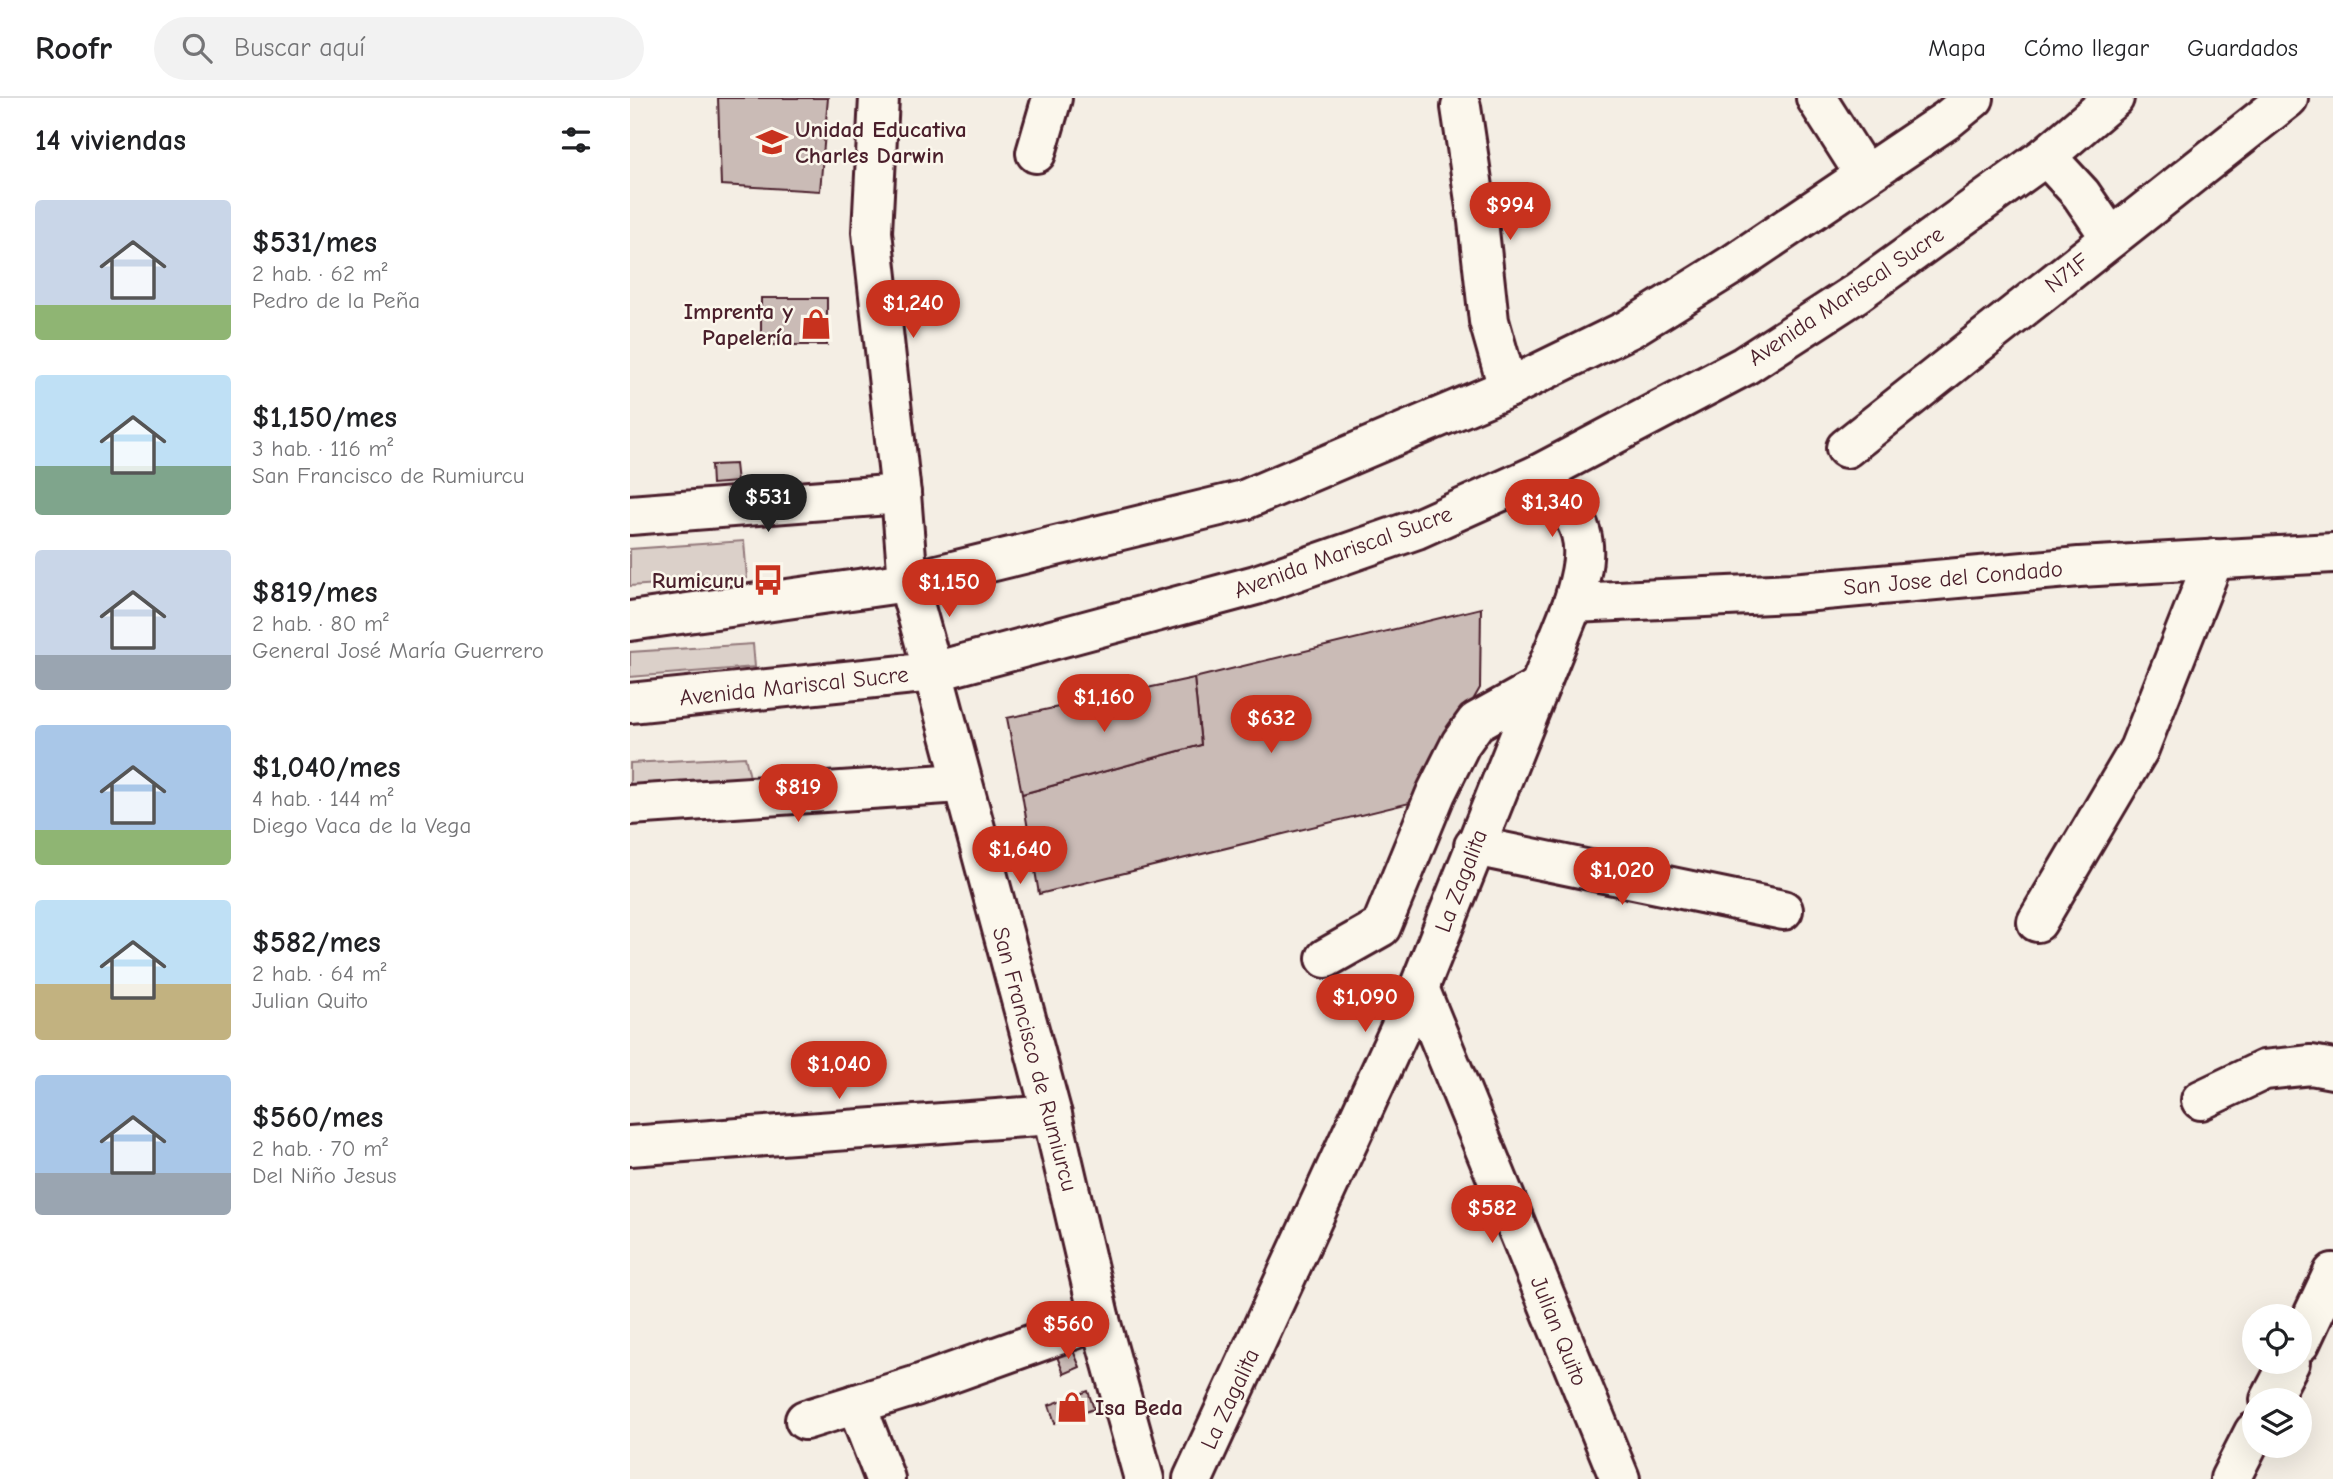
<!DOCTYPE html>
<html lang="es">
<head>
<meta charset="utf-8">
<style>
  :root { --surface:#fff; --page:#f2f2f2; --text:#202124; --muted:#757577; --line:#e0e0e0; --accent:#c8321e }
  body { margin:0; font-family:"Comic Neue",sans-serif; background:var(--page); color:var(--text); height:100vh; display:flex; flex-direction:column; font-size:26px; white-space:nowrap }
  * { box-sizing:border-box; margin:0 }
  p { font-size:23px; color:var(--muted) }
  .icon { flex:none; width:38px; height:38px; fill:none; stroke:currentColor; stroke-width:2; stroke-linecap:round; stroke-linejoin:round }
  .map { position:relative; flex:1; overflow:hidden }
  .details { display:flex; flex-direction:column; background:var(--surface); width:630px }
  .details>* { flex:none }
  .tools { position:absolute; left:1612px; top:1206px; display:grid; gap:14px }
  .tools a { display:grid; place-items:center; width:70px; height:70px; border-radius:50%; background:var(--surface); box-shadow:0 7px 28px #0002; font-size:35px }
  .price { position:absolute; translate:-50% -60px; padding:0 16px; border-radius:24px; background:var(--accent); color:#fff; font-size:23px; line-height:46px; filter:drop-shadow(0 2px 4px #0008) }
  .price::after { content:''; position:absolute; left:50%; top:42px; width:21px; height:16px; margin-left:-10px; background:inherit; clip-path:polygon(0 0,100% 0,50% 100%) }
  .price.selected { background:#222; color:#fff }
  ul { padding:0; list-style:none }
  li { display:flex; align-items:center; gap:21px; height:175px; padding:0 35px }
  li span { display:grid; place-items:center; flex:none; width:196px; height:140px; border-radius:7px; color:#555 }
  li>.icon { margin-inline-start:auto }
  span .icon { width:84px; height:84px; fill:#fffc; stroke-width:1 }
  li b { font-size:30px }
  h2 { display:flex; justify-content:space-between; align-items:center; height:84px; padding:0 35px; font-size:30px }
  header { display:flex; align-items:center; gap:42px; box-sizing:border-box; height:98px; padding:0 35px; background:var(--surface); border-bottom:2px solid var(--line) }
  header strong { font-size:33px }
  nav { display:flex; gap:38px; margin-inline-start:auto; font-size:24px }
  .search { width:490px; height:63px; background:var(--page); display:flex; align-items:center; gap:18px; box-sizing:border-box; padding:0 24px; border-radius:38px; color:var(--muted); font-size:26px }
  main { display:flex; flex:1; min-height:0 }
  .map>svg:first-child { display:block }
  .green { fill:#dbd0c9; stroke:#92787a; stroke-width:2 }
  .building { fill:#cabbb6; stroke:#4a1f2b; stroke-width:2 }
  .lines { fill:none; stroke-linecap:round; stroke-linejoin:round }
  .minor-casing { stroke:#4a1f2b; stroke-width:44 }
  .major-casing { stroke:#4a1f2b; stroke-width:44 }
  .minor { stroke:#fbf7ec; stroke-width:38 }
  .major { stroke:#fbf7ec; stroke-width:38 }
  .labels { text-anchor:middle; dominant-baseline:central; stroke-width:5; stroke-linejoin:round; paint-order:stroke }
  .poi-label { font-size:23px; font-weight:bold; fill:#4a1f2b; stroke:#fbf7ec; text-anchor:start }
  .street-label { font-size:23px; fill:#4a1f2b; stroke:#fbf7ec }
</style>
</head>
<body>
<header>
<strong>Roofr</strong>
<div class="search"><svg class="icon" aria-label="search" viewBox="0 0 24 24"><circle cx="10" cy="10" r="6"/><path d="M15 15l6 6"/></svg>Buscar aquí</div>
<nav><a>Mapa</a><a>Cómo llegar</a><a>Guardados</a></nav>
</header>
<main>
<section class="details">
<h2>14 viviendas<svg class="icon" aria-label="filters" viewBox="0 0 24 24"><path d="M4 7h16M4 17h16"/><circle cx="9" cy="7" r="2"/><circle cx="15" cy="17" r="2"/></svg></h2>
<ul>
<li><span style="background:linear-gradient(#c9d6e8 75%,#8fb573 0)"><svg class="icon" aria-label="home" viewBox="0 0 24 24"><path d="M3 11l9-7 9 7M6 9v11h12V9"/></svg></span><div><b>$531/mes</b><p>2 hab. · 62 m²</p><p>Pedro de la Peña</p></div></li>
<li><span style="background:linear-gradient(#bfe0f5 65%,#7fa58c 0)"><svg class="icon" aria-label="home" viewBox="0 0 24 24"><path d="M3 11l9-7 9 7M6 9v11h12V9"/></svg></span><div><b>$1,150/mes</b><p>3 hab. · 116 m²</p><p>San Francisco de Rumiurcu</p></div></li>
<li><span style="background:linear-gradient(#c9d6e8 75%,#9aa5b1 0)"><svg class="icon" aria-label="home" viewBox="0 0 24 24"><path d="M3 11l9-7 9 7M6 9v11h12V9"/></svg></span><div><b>$819/mes</b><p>2 hab. · 80 m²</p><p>General José María Guerrero</p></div></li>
<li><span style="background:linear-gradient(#a9c7e8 75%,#8fb573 0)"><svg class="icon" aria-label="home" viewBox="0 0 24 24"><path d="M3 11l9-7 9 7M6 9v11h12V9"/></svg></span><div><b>$1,040/mes</b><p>4 hab. · 144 m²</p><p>Diego Vaca de la Vega</p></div></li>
<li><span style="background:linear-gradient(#bfe0f5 60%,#c2b280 0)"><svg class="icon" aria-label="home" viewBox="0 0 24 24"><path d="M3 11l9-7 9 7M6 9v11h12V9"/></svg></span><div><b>$582/mes</b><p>2 hab. · 64 m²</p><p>Julian Quito</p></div></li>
<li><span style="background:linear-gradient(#a9c7e8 70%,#9aa5b1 0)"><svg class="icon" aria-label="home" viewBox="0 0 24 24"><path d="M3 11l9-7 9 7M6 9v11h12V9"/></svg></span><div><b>$560/mes</b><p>2 hab. · 70 m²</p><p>Del Niño Jesus</p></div></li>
</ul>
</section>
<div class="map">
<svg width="1703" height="1381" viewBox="0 0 1703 1381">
  <rect width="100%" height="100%" fill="#f4eee4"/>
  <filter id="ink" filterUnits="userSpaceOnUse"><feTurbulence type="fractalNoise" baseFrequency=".0143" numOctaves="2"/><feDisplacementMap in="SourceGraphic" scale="14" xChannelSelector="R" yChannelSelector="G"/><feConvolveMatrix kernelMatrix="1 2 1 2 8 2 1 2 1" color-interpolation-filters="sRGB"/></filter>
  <g filter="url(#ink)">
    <g class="green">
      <path d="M114,443L117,480L0,488V451Z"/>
      <path d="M123,546L125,569L0,579V554Z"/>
      <path d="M115,659L120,679L0,687V665Z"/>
    </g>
    <g class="building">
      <path d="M88,0H198L190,93L91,87Z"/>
      <rect x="131" y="200" width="66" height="47"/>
      <path d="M105,366L107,384L82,386L81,367Z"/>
      <path d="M851,510L850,590L784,704L409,796L392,696L571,647L564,580Z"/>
      <path d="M564,580L571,647L392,696L377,620Z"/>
      <path d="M442,1250L450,1269L434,1276L426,1256Z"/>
      <path d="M458,1293L464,1311L425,1325L419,1307Z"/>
    </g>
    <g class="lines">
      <defs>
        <g id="minor">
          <path d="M1186,0L1235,77"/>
          <path d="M831,9L848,123L859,223L878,290"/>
          <path d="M406,55L422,0"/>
          <path d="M1416,58L1451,96L1481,140"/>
          <path d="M1216,350L1658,0"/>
          <path d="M0,417L271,396"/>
          <path d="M943,505L1162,495L1449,469L1703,455"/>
          <path d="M303,574L422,1017L470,1222L514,1381"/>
          <path d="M0,707L331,685"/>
          <path d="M844,748L1153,812"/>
          <path d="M1407,824L1509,651L1584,461"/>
          <path d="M696,860L751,829L806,695L831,645L846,624L909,589"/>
          <path d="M789,890L990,1381"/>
          <path d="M1571,1002L1634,972L1681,967L1703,971"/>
          <path d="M0,1048L422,1017"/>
          <path d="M1670,1245L1703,1175"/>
          <path d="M1640,1302L1660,1264"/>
          <path d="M226,1306L255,1381"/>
          <path d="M175,1322L285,1288L470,1222"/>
          <path d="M563,1381L789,890L943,505C963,441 955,425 909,376"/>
          <path d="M1600,1381L1624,1334"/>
        </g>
        <g id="major">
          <path d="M249,0L242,134L271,396L278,484L303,574"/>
          <path d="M0,523L278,484L614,402L878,290L999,231L1102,167L1317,22L1344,0"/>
          <path d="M0,605L303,574L626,487L787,431L909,376L1114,268L1225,196L1416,58L1484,0"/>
        </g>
      </defs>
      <use href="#minor" class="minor-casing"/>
      <use href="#major" class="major-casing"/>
      <use href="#minor" class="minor"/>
      <use href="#major" class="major"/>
    </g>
  </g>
  <defs>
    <symbol id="school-bare" viewBox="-9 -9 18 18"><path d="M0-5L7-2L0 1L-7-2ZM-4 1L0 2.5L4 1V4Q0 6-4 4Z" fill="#c8321e" stroke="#fbf7ec" stroke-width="2.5" paint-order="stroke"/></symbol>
    <symbol id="shop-bare" viewBox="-9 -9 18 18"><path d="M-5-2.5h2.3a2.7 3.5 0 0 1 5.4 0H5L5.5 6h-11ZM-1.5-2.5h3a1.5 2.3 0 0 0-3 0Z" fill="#c8321e" stroke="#fbf7ec" stroke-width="2.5" paint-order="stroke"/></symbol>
    <symbol id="bus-bare" viewBox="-9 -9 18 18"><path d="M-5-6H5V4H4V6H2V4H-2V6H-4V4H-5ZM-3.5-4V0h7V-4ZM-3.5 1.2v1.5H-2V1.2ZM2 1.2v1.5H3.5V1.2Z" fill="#c8321e" stroke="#fbf7ec" stroke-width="2.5" paint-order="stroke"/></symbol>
  </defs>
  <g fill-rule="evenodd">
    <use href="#school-bare" x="120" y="22" width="44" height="44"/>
    <use href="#shop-bare" x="164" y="204" width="44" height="44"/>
    <use href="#bus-bare" x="116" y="460" width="44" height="44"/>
    <use href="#shop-bare" x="420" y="1287" width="44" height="44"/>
  </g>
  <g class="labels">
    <g class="poi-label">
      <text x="165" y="31">Unidad Educativa<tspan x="165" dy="26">Charles Darwin</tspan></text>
      <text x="163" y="213" text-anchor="end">Imprenta y<tspan x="163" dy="26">Papelería</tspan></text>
      <text x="115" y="482" text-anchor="end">Rumicuru</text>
      <text x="465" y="1309">Isa Beda</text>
    </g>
    <g class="street-label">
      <text transform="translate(1437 175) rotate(-38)">N71F</text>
      <text transform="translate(1216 198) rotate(-34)">Avenida Mariscal Sucre</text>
      <text transform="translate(713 454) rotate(-20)">Avenida Mariscal Sucre</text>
      <text transform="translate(1323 480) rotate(-5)">San Jose del Condado</text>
      <text transform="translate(164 588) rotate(-6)">Avenida Mariscal Sucre</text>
      <text transform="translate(831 783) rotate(-69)">La Zagalita</text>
      <text transform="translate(405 961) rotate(75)">San Francisco de Rumiurcu</text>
      <text transform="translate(929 1233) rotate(68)">Julian Quito</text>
      <text transform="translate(600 1301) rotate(-65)">La Zagalita</text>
    </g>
  </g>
</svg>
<div class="tools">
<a><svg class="icon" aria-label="locate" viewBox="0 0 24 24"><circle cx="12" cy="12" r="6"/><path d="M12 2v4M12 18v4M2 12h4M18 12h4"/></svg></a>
<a><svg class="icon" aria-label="layers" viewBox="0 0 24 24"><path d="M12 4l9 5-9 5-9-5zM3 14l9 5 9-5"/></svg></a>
</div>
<b class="price" style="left:880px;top:144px">$994</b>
<b class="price" style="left:283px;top:242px">$1,240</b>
<b class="price selected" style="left:138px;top:436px">$531</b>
<b class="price" style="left:922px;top:441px">$1,340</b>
<b class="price" style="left:319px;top:521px">$1,150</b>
<b class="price" style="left:474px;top:636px">$1,160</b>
<b class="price" style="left:641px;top:657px">$632</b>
<b class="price" style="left:168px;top:726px">$819</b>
<b class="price" style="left:390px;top:788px">$1,640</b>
<b class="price" style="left:992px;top:809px">$1,020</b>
<b class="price" style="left:735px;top:936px">$1,090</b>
<b class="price" style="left:209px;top:1003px">$1,040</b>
<b class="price" style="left:862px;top:1147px">$582</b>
<b class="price" style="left:438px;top:1263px">$560</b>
</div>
</main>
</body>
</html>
